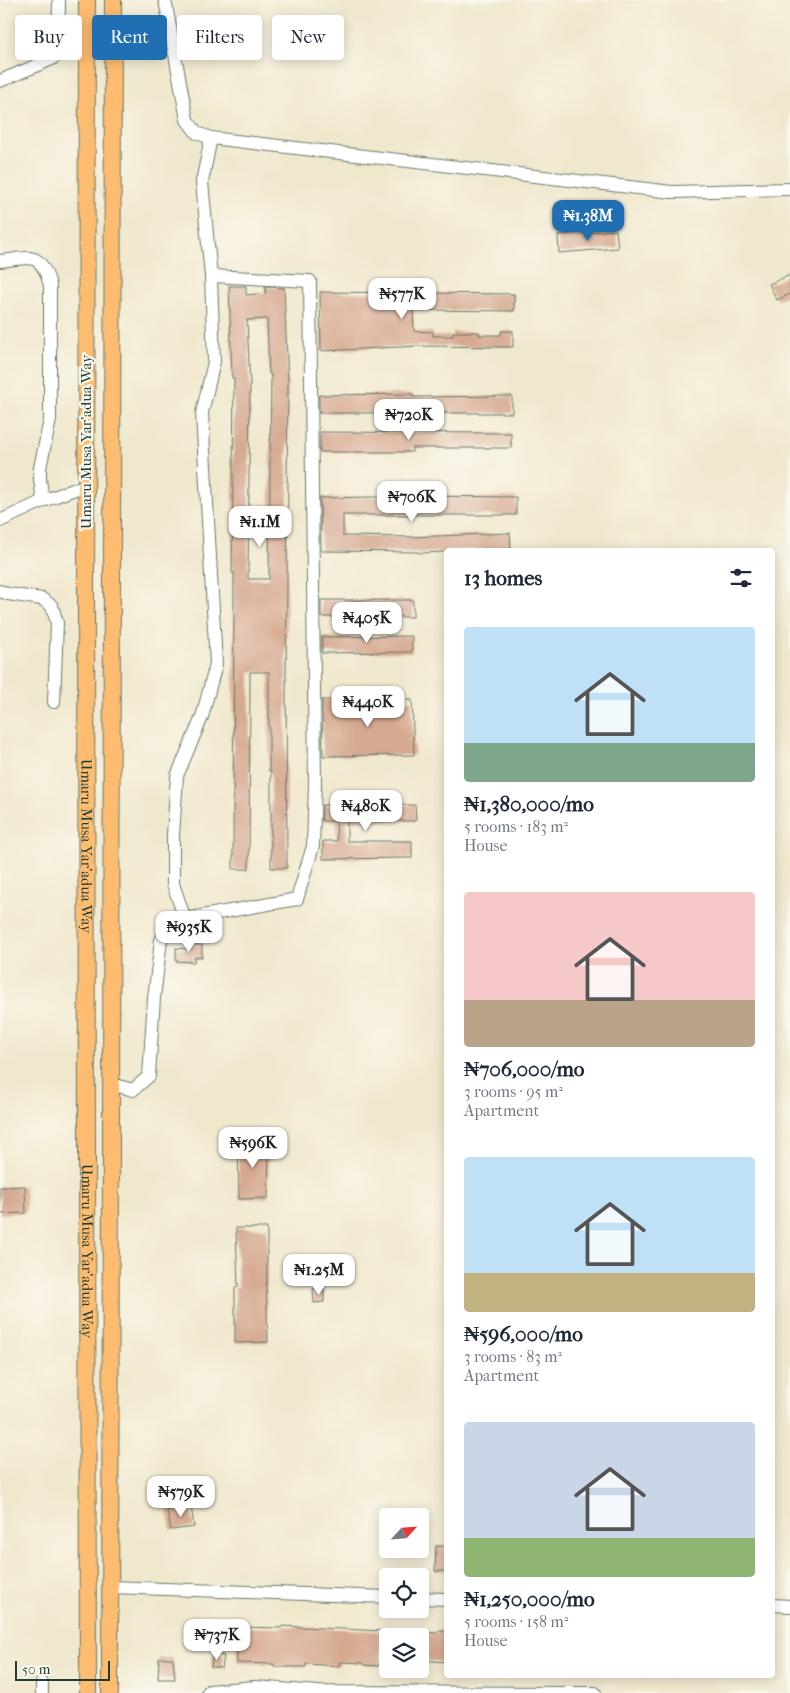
<!DOCTYPE html>
<html lang="en">
<head>
<meta charset="utf-8">
<style>
  :root { --surface:#fff; --page:#f2f2f3; --text:#1f2937; --muted:#747a83; --accent:#1f6fb2 }
  body { margin:0; font-family:"IM FELL French Canon",serif; background:var(--page); color:var(--text); height:100vh; display:flex; flex-direction:column; font-size:19px; white-space:nowrap }
  * { box-sizing:border-box; margin:0 }
  p { font-size:16px; color:var(--muted) }
  .icon { flex:none; width:28px; height:28px; fill:none; stroke:currentColor; stroke-width:2; stroke-linecap:round; stroke-linejoin:round }
  .map { position:relative; flex:1; overflow:hidden }
  .side { position:absolute; left:444px; top:548px; width:331px; height:1130px; display:flex; flex-direction:column; background:var(--surface); border-radius:5px; box-shadow:0 2px 12px #0003 }
  .side>* { flex:none }
  .hud { position:absolute; left:15px; top:15px; width:354px; height:45px; display:flex; gap:10px }
  .needle { width:32px; rotate:64deg }
  .buttons { position:absolute; left:379px; top:1508px; display:grid; gap:10px }
  .buttons a { display:grid; place-items:center; width:50px; height:50px; border-radius:5px; background:var(--surface); box-shadow:0 2px 12px #0003; font-size:25px }
  .scale { position:absolute; left:15px; bottom:12px; width:95px; box-sizing:border-box; padding-left:5px; border:2px solid #1f3d34; border-top:0; font-size:14px; line-height:18px; white-space:nowrap; color:#1f3d34; -webkit-text-stroke:4px #fbf7ec; paint-order:stroke }
  .price { position:absolute; translate:-50% -42px; padding:0 11px; border-radius:10px; background:#fff; color:#222; font-size:16px; line-height:32px; filter:drop-shadow(0 1px 2px #0008) }
  .price::after { content:''; position:absolute; left:50%; top:30px; width:15px; height:11px; margin-left:-8px; background:inherit; clip-path:polygon(0 0,100% 0,50% 100%) }
  .price.on { background:var(--accent); color:#fff }
  ul { padding:0; list-style:none }
  li { display:grid; align-content:center; gap:10px; height:265px; padding:0 20px }
  li span { display:grid; place-items:center; height:155px; border-radius:5px; color:#555 }
  li>.icon { margin-inline-start:auto }
  span .icon { width:90px; height:90px; fill:#fffc; stroke-width:1 }
  li b { font-size:21px }
  h2 { display:flex; justify-content:space-between; align-items:center; height:60px; padding:0 20px; font-size:21px }
  .chip { padding:0 18px; border-radius:5px; background:var(--surface); box-shadow:0 2px 12px #0003; font-size:18px; line-height:45px }
  .chip.on { background:var(--accent); color:#fff }
  .map>svg:first-child { display:block }
  .building { fill:#d6a991; fill-rule:evenodd }
  .lines { fill:none; stroke-linecap:round; stroke-linejoin:round }
  .minor-casing { stroke:#68796a; stroke-width:14 }
  .major-casing { stroke:#68796a; stroke-width:18 }
  .minor { stroke:#fff; stroke-width:12 }
  .major { stroke:#fdbc70; stroke-width:16 }
  .labels { text-anchor:middle; dominant-baseline:central; stroke-width:4.5; stroke-linejoin:round; paint-order:stroke }
  .street-label { font-size:15px; fill:#1f3d34; stroke:#fbf7ec }
</style>
</head>
<body>
<div class="map">
<svg width="790" height="1693" viewBox="0 0 790 1693">
  <rect width="100%" height="100%" fill="#fbf7ec"/>
  <filter id="ink" filterUnits="userSpaceOnUse"><feTurbulence type="fractalNoise" baseFrequency=".02" numOctaves="2"/><feDisplacementMap in="SourceGraphic" scale="10" xChannelSelector="R" yChannelSelector="G"/><feConvolveMatrix kernelMatrix="1 2 1 2 8 2 1 2 1" color-interpolation-filters="sRGB"/></filter>
  <filter id="wash" filterUnits="userSpaceOnUse"><feTurbulence type="fractalNoise" baseFrequency=".0096" numOctaves="4" result="noise"/><feDisplacementMap in="SourceGraphic" scale="20" xChannelSelector="R" yChannelSelector="G"/><feGaussianBlur stdDeviation="1.12" result="paint"/><feColorMatrix in="noise" values="0 0 0 0 0 0 0 0 0 0 0 0 0 0 0 0 0 1.4 0 .05"/><feComposite in="paint" operator="in"/></filter>
  <g filter="url(#wash)">
    <rect width="100%" height="100%" fill="#f0e8cd"/>
    <g id="blocks">
      <g class="building">
        <path d="M616,230L618,248L559,253L558,235Z"/>
        <path d="M790,275V294L777,300L769,284Z"/>
        <path d="M229,286H246V295L266,293L265,287L284,288L288,382L287,482H288L286,678L287,868H271V771H269V672H250L249,869H233L234,573H232L234,378H232ZM267,319L269,374H271L269,579H248L250,384L247,320Z"/>
        <path d="M320,292L514,294V311L414,310L413,311L414,331L433,332V336H453V332H479V335H501V331H513V347L419,346L321,351Z"/>
        <path d="M413,394V397L512,396V413H319V395Z"/>
        <path d="M320,432L511,433V448H412V452H320Z"/>
        <path d="M418,496L516,497V515H343V536L413,537L510,533L511,549L446,550V552L419,553L418,552L321,551L320,498Z"/>
        <rect x="321" y="600" width="92" height="17"/>
        <path d="M412,636V652L322,653V637Z"/>
        <path d="M322,700H412L414,755L323,756Z"/>
        <path d="M322,805H415L416,821H347V841H412V858L323,859V841H337L336,821H322Z"/>
        <path d="M188,945H202V957H195L194,962L176,961V948L187,949Z"/>
        <path d="M238,1141H269L268,1198L239,1199Z"/>
        <path d="M25,1186L26,1213L0,1214V1187Z"/>
        <path d="M236,1228H267V1283H266L268,1342L235,1343V1287H238Z"/>
        <path d="M313,1289H324V1302L314,1303Z"/>
        <path d="M191,1506L194,1527L171,1530L167,1510Z"/>
        <path d="M436,1546H446V1571H435Z"/>
        <path d="M282,1626L382,1631L381,1663H379V1666L364,1665V1663L340,1662L339,1666L306,1664V1667H274V1664L237,1663V1637H240V1627L281,1628Z"/>
        <path d="M437,1631H446V1662L420,1660V1632L437,1633Z"/>
        <path d="M213,1654L224,1656L222,1668L211,1667Z"/>
        <path d="M159,1658H173L175,1679H158Z"/>
      </g>
    </g>
  </g>
  <g filter="url(#ink)">
    <use href="#blocks" fill-opacity="0" stroke="#68796a" stroke-width="1"/>
    <g class="lines">
      <defs>
        <g id="minor">
          <path d="M165,0L187,120L197,133L211,138L672,192L790,189"/>
          <path d="M0,81L52,59L58,54L59,0"/>
          <path d="M0,261C31,258 40,250 50,285V420L40,468V479L43,501"/>
          <path d="M0,521L43,501L86,485"/>
          <path d="M0,591L8,594L42,599L52,606L57,623L54,702"/>
          <path d="M185,919L173,884V835L177,776L202,717L216,664L202,413L214,362L211,276L202,182L211,138"/>
          <path d="M111,1084L133,1090L149,1076L154,998L161,940L172,926L185,919L297,899L313,846L315,784L310,281L211,276"/>
          <path d="M110,1587L388,1597"/>
          <path d="M420,1598L446,1599"/>
          <path d="M772,1605L790,1606"/>
          <path d="M42,1683V1693"/>
          <path d="M208,1693L209,1691L255,1687L318,1692L595,1693"/>
        </g>
        <g id="major">
          <path id="s1" d="M87,0L86,601L88,1693"/>
          <path d="M110,1693L113,0"/>
        </g>
      </defs>
      <use href="#minor" class="minor-casing"/>
      <use href="#major" class="major-casing"/>
      <use href="#minor" class="minor"/>
      <use href="#major" class="major"/>
    </g>
  </g>
  <g class="labels">
    <g class="street-label">
      <text transform="translate(86 442) rotate(-90)">Umaru Musa Yar'adua Way</text>
      <text stroke="none"><textPath href="#s1" startOffset="846">Umaru Musa Yar'adua Way</textPath></text>
      <text stroke="none"><textPath href="#s1" startOffset="1251">Umaru Musa Yar'adua Way</textPath></text>
    </g>
  </g>
</svg>
<div class="buttons">
<a><svg class="needle" viewBox="-14 -14 28 28"><path d="M0-13l5 13h-10z" fill="#e53935"/><path d="M0 13l5-13h-10z" fill="#747a83"/></svg></a>
<a><svg class="icon" aria-label="locate" viewBox="0 0 24 24"><circle cx="12" cy="12" r="6"/><path d="M12 2v4M12 18v4M2 12h4M18 12h4"/></svg></a>
<a><svg class="icon" aria-label="layers" viewBox="0 0 24 24"><path d="M12 4l9 5-9 5-9-5zM3 14l9 5 9-5"/></svg></a>
</div>
<div class="scale">50 m</div>
<b class="price on" style="left:588px;top:242px">₦1.38M</b>
<b class="price" style="left:402px;top:320px">₦577K</b>
<b class="price" style="left:409px;top:441px">₦720K</b>
<b class="price" style="left:412px;top:523px">₦706K</b>
<b class="price" style="left:260px;top:548px">₦1.1M</b>
<b class="price" style="left:367px;top:644px">₦405K</b>
<b class="price" style="left:368px;top:728px">₦440K</b>
<b class="price" style="left:366px;top:832px">₦480K</b>
<b class="price" style="left:189px;top:953px">₦935K</b>
<b class="price" style="left:253px;top:1169px">₦596K</b>
<b class="price" style="left:319px;top:1296px">₦1.25M</b>
<b class="price" style="left:181px;top:1518px">₦579K</b>
<b class="price" style="left:217px;top:1661px">₦737K</b>
<div class="hud">
<a class="chip">Buy</a>
<a class="chip on">Rent</a>
<a class="chip">Filters</a>
<a class="chip">New</a>
</div>
<section class="side">
<h2>13 homes<svg class="icon" aria-label="filters" viewBox="0 0 24 24"><path d="M4 7h16M4 17h16"/><circle cx="9" cy="7" r="2"/><circle cx="15" cy="17" r="2"/></svg></h2>
<ul>
<li><span style="background:linear-gradient(#bfe0f5 75%,#7fa58c 0)"><svg class="icon" aria-label="home" viewBox="0 0 24 24"><path d="M3 11l9-7 9 7M6 9v11h12V9"/></svg></span><div><b>₦1,380,000/mo</b><p>5 rooms · 183 m²</p><p>House</p></div></li>
<li><span style="background:linear-gradient(#f6c9c9 70%,#b9a48a 0)"><svg class="icon" aria-label="home" viewBox="0 0 24 24"><path d="M3 11l9-7 9 7M6 9v11h12V9"/></svg></span><div><b>₦706,000/mo</b><p>3 rooms · 95 m²</p><p>Apartment</p></div></li>
<li><span style="background:linear-gradient(#bfe0f5 75%,#c2b280 0)"><svg class="icon" aria-label="home" viewBox="0 0 24 24"><path d="M3 11l9-7 9 7M6 9v11h12V9"/></svg></span><div><b>₦596,000/mo</b><p>3 rooms · 83 m²</p><p>Apartment</p></div></li>
<li><span style="background:linear-gradient(#c9d6e8 75%,#8fb573 0)"><svg class="icon" aria-label="home" viewBox="0 0 24 24"><path d="M3 11l9-7 9 7M6 9v11h12V9"/></svg></span><div><b>₦1,250,000/mo</b><p>5 rooms · 158 m²</p><p>House</p></div></li>
</ul>
</section>
</div>
</body>
</html>
